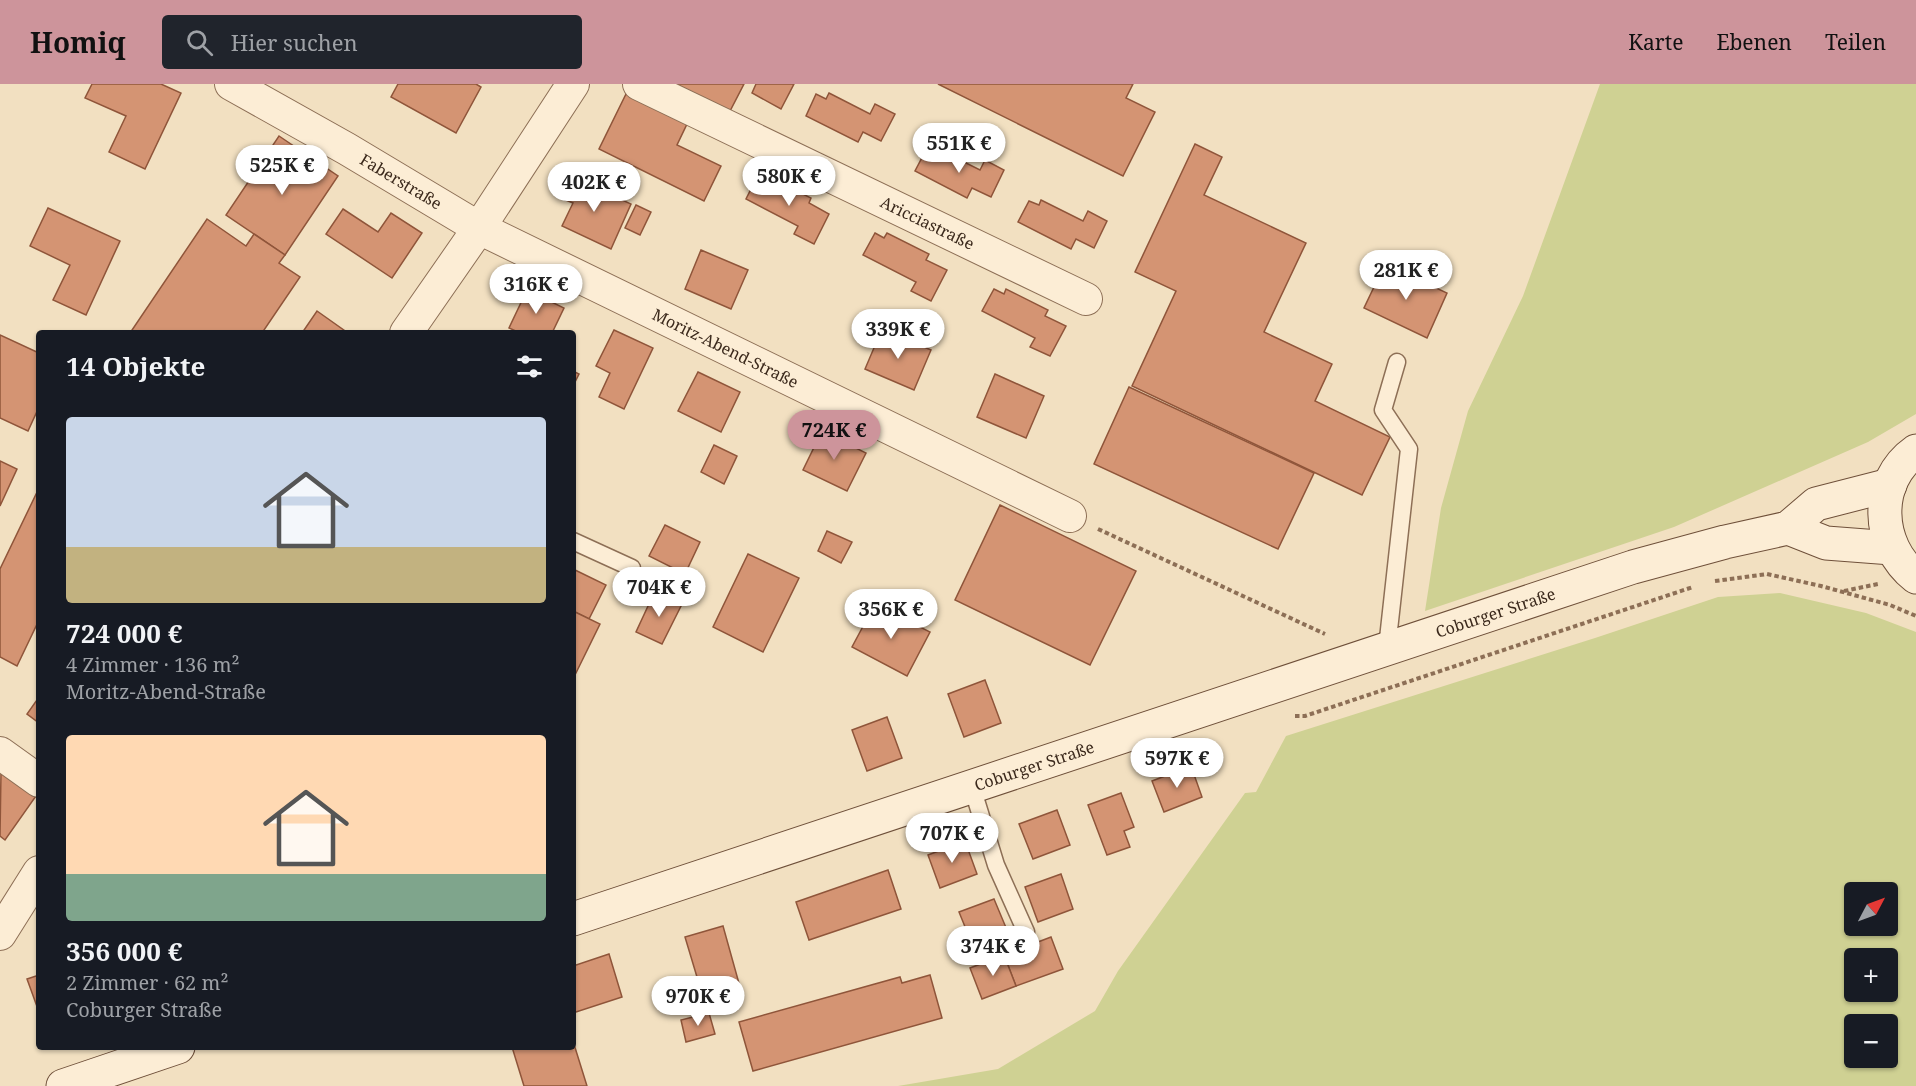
<!DOCTYPE html>
<html lang="de">
<head>
<meta charset="utf-8">
<style>
  :root { --surface:#171b24; --page:#20242c; --text:#f1f3f6; --muted:#9ea1a6; --accent:#cd949b }
  body { margin:0; font-family:"Noto Serif",serif; background:var(--page); color:var(--text); height:100vh; display:flex; flex-direction:column; font-size:22px; white-space:nowrap }
  * { box-sizing:border-box; margin:0 }
  p { font-size:20px; color:var(--muted) }
  .icon { flex:none; width:33px; height:33px; fill:none; stroke:currentColor; stroke-width:2; stroke-linecap:round; stroke-linejoin:round }
  .map { position:relative; flex:1; overflow:hidden }
  .drawer { position:absolute; left:36px; top:246px; width:540px; height:720px; display:flex; flex-direction:column; background:var(--surface); border-radius:6px; box-shadow:0 2px 4px #0004 }
  .drawer>* { flex:none }
  .needle { width:39px; rotate:49deg }
  .controls { position:absolute; left:1844px; top:798px; display:grid; gap:12px }
  .controls a { display:grid; place-items:center; width:54px; height:54px; border-radius:6px; background:var(--surface); box-shadow:0 2px 4px #0004; font-size:30px }
  .price { position:absolute; translate:-50% -51px; padding:0 14px; border-radius:21px; background:#fff; color:#222; font-size:20px; line-height:39px; filter:drop-shadow(0 2px 3px #0008) }
  .price::after { content:''; position:absolute; left:50%; top:36px; width:18px; height:14px; margin-left:-9px; background:inherit; clip-path:polygon(0 0,100% 0,50% 100%) }
  .price.active { background:var(--accent); color:#111 }
  ul { padding:0; list-style:none }
  li { display:grid; align-content:center; gap:12px; height:318px; padding:0 30px }
  li span { display:grid; place-items:center; height:186px; border-radius:6px; color:#555 }
  li>.icon { margin-inline-start:auto }
  span .icon { width:108px; height:108px; fill:#fffc; stroke-width:1 }
  li b { font-size:26px }
  h2 { display:flex; justify-content:space-between; align-items:center; height:72px; padding:0 30px; font-size:26px }
  header { display:flex; align-items:center; gap:36px; box-sizing:border-box; height:84px; padding:0 30px; background:var(--accent); color:#111 }
  header strong { font-size:28px }
  nav { display:flex; gap:33px; margin-inline-start:auto; font-size:21px }
  .search { width:420px; height:54px; background:var(--page); display:flex; align-items:center; gap:15px; box-sizing:border-box; padding:0 21px; border-radius:6px; color:var(--muted); font-size:22px }
  .map>svg:first-child { display:block }
  .green { fill:#cfd193; fill-rule:evenodd }
  .building { fill:#d49473; stroke:#8f553a; stroke-width:1.5 }
  .lines { fill:none; stroke-linecap:round; stroke-linejoin:round }
  .lane-casing { stroke:#8d6f56; stroke-width:19 }
  .street-casing { stroke:#8d6f56; stroke-width:34 }
  .secondary-casing { stroke:#6f503a; stroke-width:35 }
  .path { stroke:#8d6f56; stroke-width:4; stroke-dasharray:4.5 3; stroke-linecap:butt }
  .lane { stroke:#fcedd5; stroke-width:16 }
  .street { stroke:#fcedd5; stroke-width:32 }
  .secondary { stroke:#fcedd5; stroke-width:33 }
  .labels { text-anchor:middle; dominant-baseline:central; stroke-width:5; stroke-linejoin:round; paint-order:stroke }
  .street-label { font-size:16px; fill:#3b291c; stroke:#f9ead1 }
</style>
</head>
<body>
<header>
<strong>Homiq</strong>
<div class="search"><svg class="icon" aria-label="search" viewBox="0 0 24 24"><circle cx="10" cy="10" r="6"/><path d="M15 15l6 6"/></svg>Hier suchen</div>
<nav><a>Karte</a><a>Ebenen</a><a>Teilen</a></nav>
</header>
<div class="map">
<svg width="1916" height="1002" viewBox="0 0 1916 1002">
  <rect width="100%" height="100%" fill="#f2e0c1"/>
  <g class="green">
    <path d="M1600,0H1916V330L1868,358L1674,443L1425,527L1441,424L1468,327L1523,212Z"/>
    <path d="M1780,509L1866,529L1916,548V1002H898L998,985L1095,927L1118,887L1245,709L1256,708L1286,652L1595,554L1718,513ZM1854,808H1887V842H1854ZM1887,874V908H1854V874ZM1887,940V974H1854V940Z"/>
  </g>
  <g class="building">
    <path d="M92,0H161L181,9L145,85L109,68L126,32L85,14Z"/>
    <path d="M398,0H476L481,3L456,49L391,13Z"/>
    <path d="M675,0H744L729,29Z"/>
    <path d="M756,0H794L781,25L752,9Z"/>
    <path d="M938,0H1133L1126,14L1155,28L1123,92Z"/>
    <path d="M829,9L870,30L875,20L895,30L881,57L863,48L858,58L806,32L816,10L826,15Z"/>
    <path d="M626,10L687,40L677,61L721,82L704,117L599,65Z"/>
    <path d="M279,52L338,92L285,171L226,131Z"/>
    <path d="M1195,60L1222,73L1204,111L1306,159L1264,248L1332,280L1315,317L1390,353L1362,411L1132,302L1176,207L1135,188Z"/>
    <path d="M938,65L980,86L985,76L1004,86L991,113L972,104L967,114L915,87L926,66L935,71Z"/>
    <path d="M571,92L631,120L611,165L562,142L573,119L561,114Z"/>
    <path d="M757,93L766,98L769,93L811,114L809,119L829,130L814,160L794,150L798,142L746,115Z"/>
    <path d="M1041,116L1083,137L1088,127L1107,137L1094,164L1076,155L1071,165L1018,138L1029,117L1039,121Z"/>
    <path d="M636,121L651,128L640,151L625,144Z"/>
    <path d="M48,124L120,157L86,231L53,216L70,181L30,162Z"/>
    <path d="M343,125L378,148L391,129L422,149L392,194L326,150Z"/>
    <path d="M207,135L246,162L254,150L285,171L279,179L300,193L262,249H130Z"/>
    <path d="M875,149L884,154L887,149L929,170L926,176L947,186L931,217L911,207L916,198L863,171Z"/>
    <path d="M701,166L748,186L731,225L685,205Z"/>
    <path d="M1385,180L1447,209L1427,254L1364,224Z"/>
    <path d="M994,205L1004,210L1006,205L1048,226L1045,232L1066,242L1050,272L1030,263L1035,254L982,227Z"/>
    <path d="M527,206L564,224L552,249H520L509,244Z"/>
    <path d="M317,227L348,249H302Z"/>
    <path d="M882,245L931,266L914,306L865,285Z"/>
    <path d="M614,246L653,264L624,325L599,313L610,289L596,282Z"/>
    <path d="M0,251L39,269V323L28,347L0,334Z"/>
    <path d="M573,287L579,290L573,302Z"/>
    <path d="M698,288L740,308L721,348L678,327Z"/>
    <path d="M995,290L1044,312L1026,354L977,333Z"/>
    <path d="M1129,303L1314,389L1278,465L1094,380Z"/>
    <path d="M822,347L866,369L847,407L803,386Z"/>
    <path d="M714,361L737,372L724,400L701,388Z"/>
    <path d="M0,377L17,385L0,422Z"/>
    <path d="M39,404V536L17,582L0,573V485Z"/>
    <path d="M1000,421L1136,487L1090,581L955,516Z"/>
    <path d="M665,441L700,458L685,490L649,472Z"/>
    <path d="M827,447L852,458L841,479L818,467Z"/>
    <path d="M748,470L799,494L763,568L713,543Z"/>
    <path d="M573,485L606,501L589,535L573,527Z"/>
    <path d="M655,507L682,520L662,560L636,548Z"/>
    <path d="M875,520L930,548L907,592L852,563Z"/>
    <path d="M573,527L600,540L573,595Z"/>
    <path d="M985,596L1001,639L964,653L948,610Z"/>
    <path d="M39,613V639L27,630Z"/>
    <path d="M887,633L902,674L867,687L852,646Z"/>
    <path d="M1191,682L1202,713L1164,728L1152,697Z"/>
    <path d="M1,688L36,712L5,756L0,752Z"/>
    <path d="M1121,709L1134,743L1124,747L1130,763L1107,771L1088,721Z"/>
    <path d="M1057,726L1070,761L1033,775L1019,740Z"/>
    <path d="M965,757L977,790L940,804L928,771Z"/>
    <path d="M888,786L901,825L809,856L796,818Z"/>
    <path d="M1061,790L1073,825L1038,838L1025,803Z"/>
    <path d="M994,815L1007,846L972,860L959,828Z"/>
    <path d="M723,842L740,903L703,913L685,853Z"/>
    <path d="M1051,853L1063,885L1016,902L1004,871Z"/>
    <path d="M609,870L622,913L573,929V882Z"/>
    <path d="M1004,871L1016,902L982,915L970,884Z"/>
    <path d="M39,891V928L27,895Z"/>
    <path d="M930,891L942,934L753,987L739,938L900,893L902,899Z"/>
    <path d="M709,929L715,950L686,958L681,936Z"/>
    <path d="M573,957L587,1002H524L512,963H573Z"/>
  </g>
  <g class="lines">
    <defs>
      <g id="lane">
        <path d="M573,457L632,484"/>
        <path d="M1387,564L1409,365L1383,326L1397,278"/>
        <path d="M972,703L996,781L1026,848"/>
      </g>
      <g id="street">
        <path id="s1" d="M231,0L347,65L479,144L1070,432"/>
        <path id="s2" d="M639,0L1086,215"/>
        <path d="M406,249L479,144L573,0"/>
        <path d="M0,669L39,697"/>
        <path d="M0,850L39,788"/>
      </g>
      <g id="secondary">
        <path d="M1916,367C1873,397 1876,462 1916,493"/>
        <path d="M1788,444L1826,459L1892,464"/>
        <path id="s3" d="M573,835L1633,483L1725,458L1788,444L1816,420L1890,401"/>
        <path d="M63,1002L178,963"/>
      </g>
    </defs>
    <use href="#lane" class="lane-casing"/>
    <use href="#street" class="street-casing"/>
    <use href="#secondary" class="secondary-casing"/>
    <g class="path">
      <path d="M1098,445L1325,550"/>
      <path d="M1715,497L1767,490L1821,502L1890,521L1916,532"/>
      <path d="M1844,507L1878,500"/>
      <path d="M1295,632H1305L1693,503"/>
    </g>
    <use href="#lane" class="lane"/>
    <use href="#street" class="street"/>
    <use href="#secondary" class="secondary"/>
  </g>
  <g class="labels">
    <g class="street-label">
      <text stroke="none"><textPath href="#s1" startOffset="196">Faberstraße</textPath></text>
      <text stroke="none"><textPath href="#s2" startOffset="320">Aricciastraße</textPath></text>
      <text stroke="none"><textPath href="#s1" startOffset="561">Moritz-Abend-Straße</textPath></text>
      <text stroke="none"><textPath href="#s3" startOffset="972">Coburger Straße</textPath></text>
      <text stroke="none"><textPath href="#s3" startOffset="486">Coburger Straße</textPath></text>
    </g>
  </g>
</svg>
<div class="controls">
<a><svg class="needle" viewBox="-14 -14 28 28"><path d="M0-13l5 13h-10z" fill="#e53935"/><path d="M0 13l5-13h-10z" fill="#9ea1a6"/></svg></a>
<a>+</a>
<a>−</a>
</div>
<b class="price" style="left:959px;top:90px">551K €</b>
<b class="price" style="left:282px;top:112px">525K €</b>
<b class="price" style="left:789px;top:123px">580K €</b>
<b class="price" style="left:594px;top:129px">402K €</b>
<b class="price" style="left:1406px;top:217px">281K €</b>
<b class="price" style="left:536px;top:231px">316K €</b>
<b class="price" style="left:898px;top:276px">339K €</b>
<b class="price active" style="left:834px;top:377px">724K €</b>
<b class="price" style="left:659px;top:534px">704K €</b>
<b class="price" style="left:891px;top:556px">356K €</b>
<b class="price" style="left:1177px;top:705px">597K €</b>
<b class="price" style="left:952px;top:780px">707K €</b>
<b class="price" style="left:993px;top:893px">374K €</b>
<b class="price" style="left:698px;top:943px">970K €</b>
<section class="drawer">
<h2>14 Objekte<svg class="icon" aria-label="filters" viewBox="0 0 24 24"><path d="M4 7h16M4 17h16"/><circle cx="9" cy="7" r="2"/><circle cx="15" cy="17" r="2"/></svg></h2>
<ul>
<li><span style="background:linear-gradient(#c9d6e8 70%,#c2b280 0)"><svg class="icon" aria-label="home" viewBox="0 0 24 24"><path d="M3 11l9-7 9 7M6 9v11h12V9"/></svg></span><div><b>724 000 €</b><p>4 Zimmer · 136 m²</p><p>Moritz-Abend-Straße</p></div></li>
<li><span style="background:linear-gradient(#ffd9b3 75%,#7fa58c 0)"><svg class="icon" aria-label="home" viewBox="0 0 24 24"><path d="M3 11l9-7 9 7M6 9v11h12V9"/></svg></span><div><b>356 000 €</b><p>2 Zimmer · 62 m²</p><p>Coburger Straße</p></div></li>
</ul>
</section>
</div>
</body>
</html>
